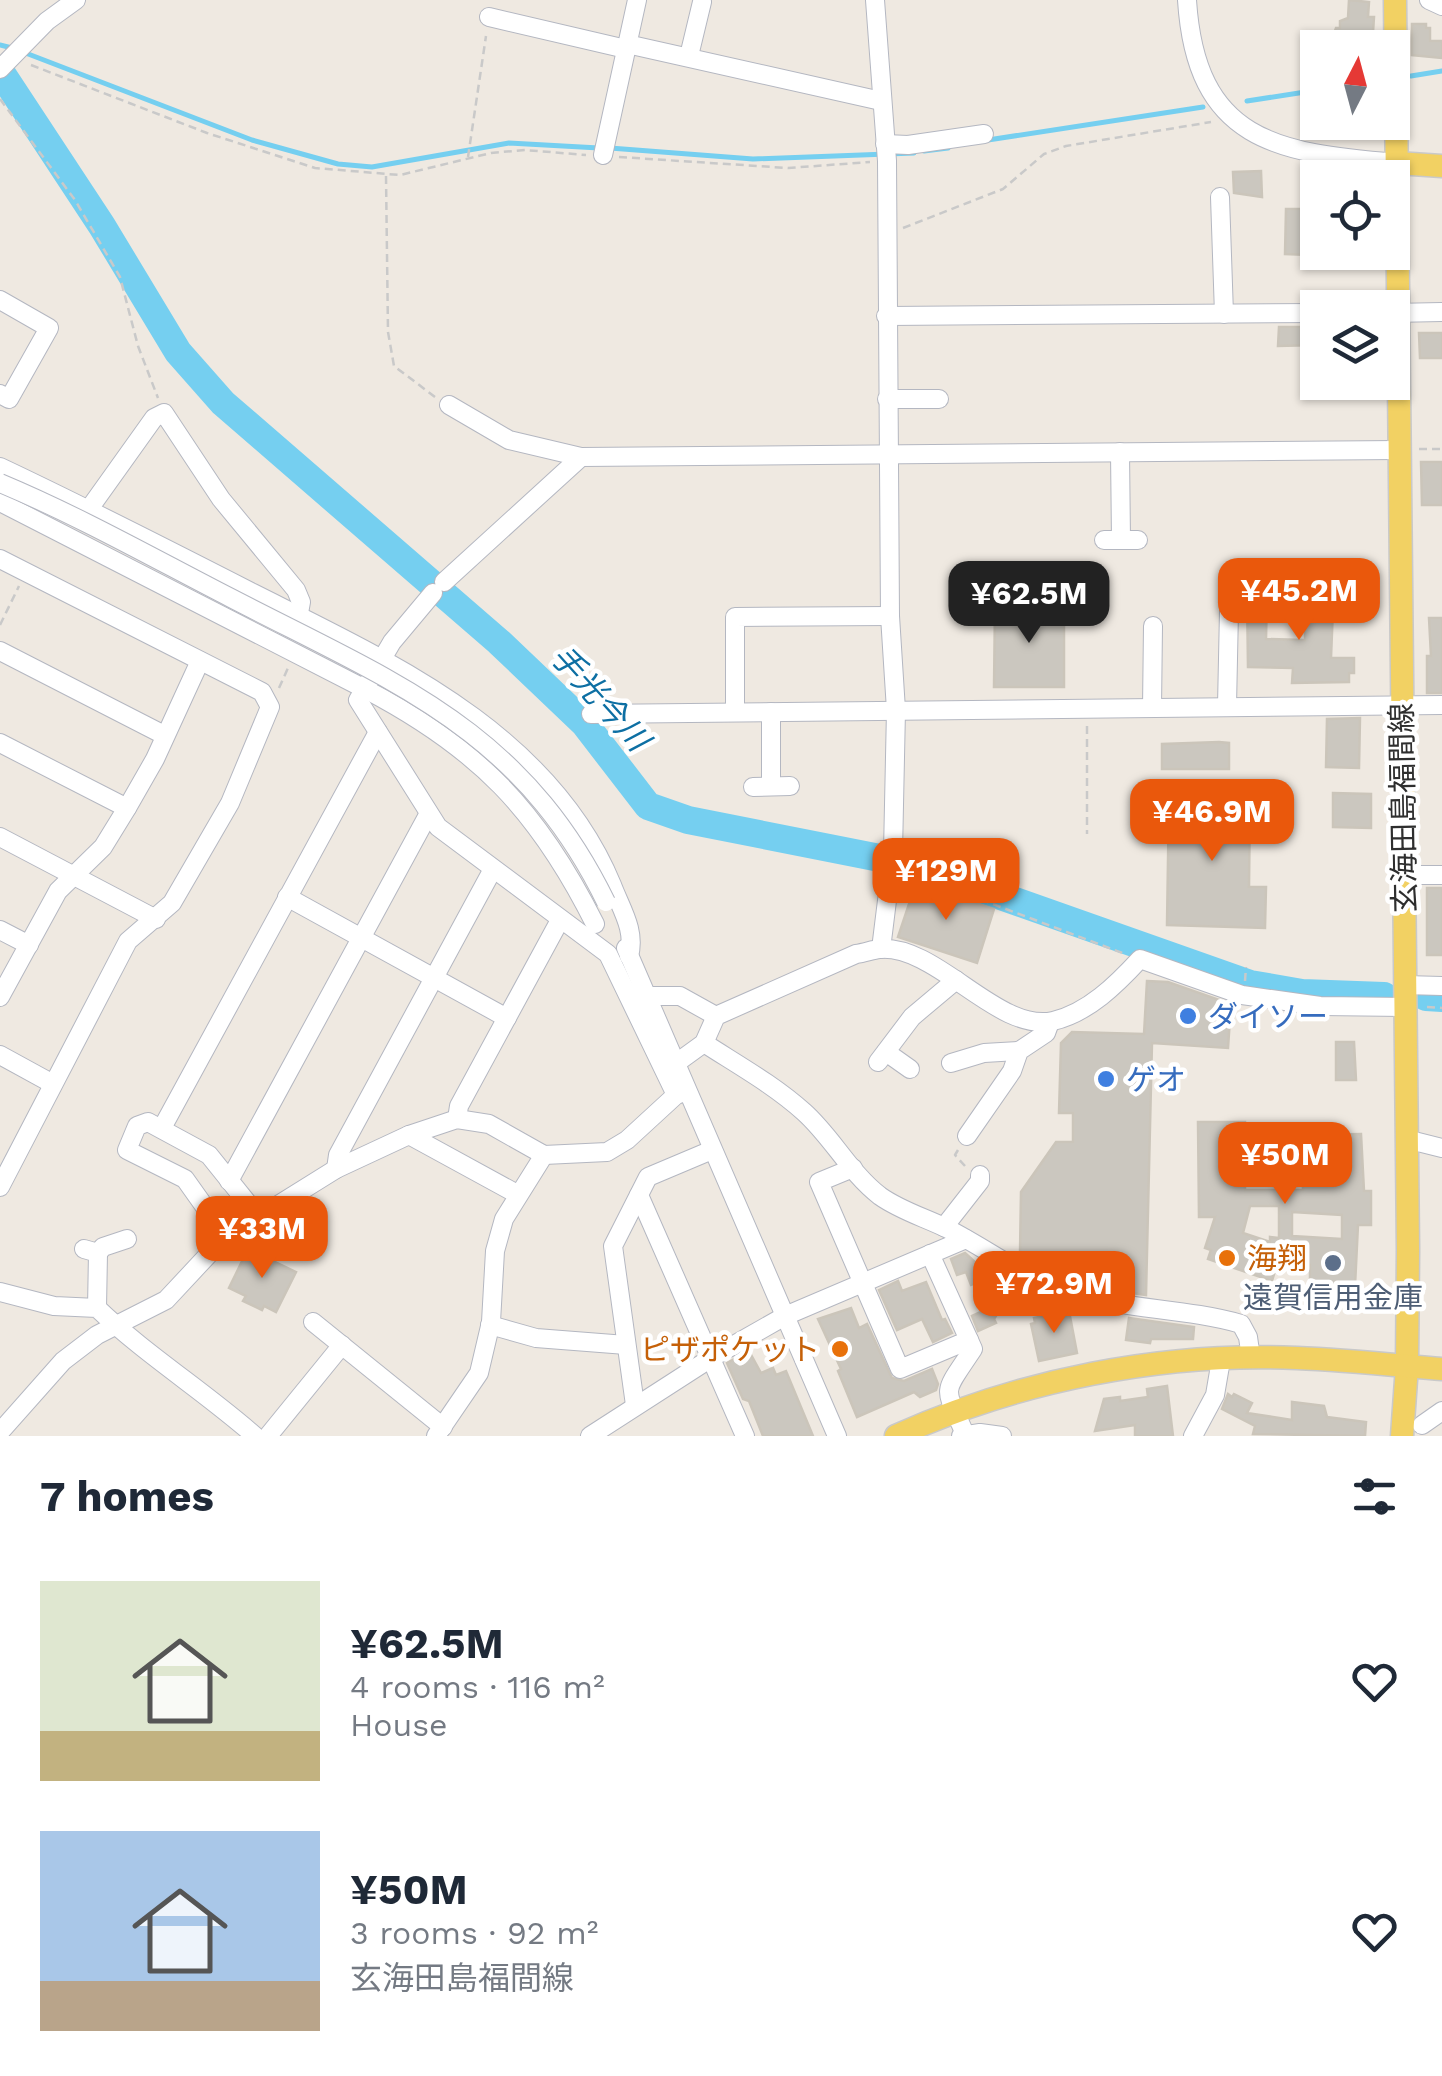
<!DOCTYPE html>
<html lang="en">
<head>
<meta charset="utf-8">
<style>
  :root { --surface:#fff; --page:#f6f6f7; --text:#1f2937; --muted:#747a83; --accent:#ea580c }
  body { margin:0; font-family:"Work Sans","Noto Sans JP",sans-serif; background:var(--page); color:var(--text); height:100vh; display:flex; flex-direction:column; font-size:38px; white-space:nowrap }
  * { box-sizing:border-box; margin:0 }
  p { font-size:32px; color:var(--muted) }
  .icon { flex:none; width:55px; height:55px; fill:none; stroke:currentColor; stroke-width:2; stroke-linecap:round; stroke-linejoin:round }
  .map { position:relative; height:1436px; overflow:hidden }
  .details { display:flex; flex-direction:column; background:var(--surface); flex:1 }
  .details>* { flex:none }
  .needle { width:65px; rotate:6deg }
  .controls { position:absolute; left:1300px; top:30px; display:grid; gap:20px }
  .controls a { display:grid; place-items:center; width:110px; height:110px; border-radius:0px; background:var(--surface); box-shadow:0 2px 8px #0004; font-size:50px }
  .price { position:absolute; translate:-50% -85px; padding:0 22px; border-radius:20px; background:var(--accent); color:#fff; font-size:32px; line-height:65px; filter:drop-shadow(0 2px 5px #0008) }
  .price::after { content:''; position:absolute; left:50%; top:60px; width:30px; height:22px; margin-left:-15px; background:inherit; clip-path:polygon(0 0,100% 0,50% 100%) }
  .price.on { background:#222; color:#fff }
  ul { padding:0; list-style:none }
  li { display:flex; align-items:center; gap:30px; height:250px; padding:0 40px }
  li span { display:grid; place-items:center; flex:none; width:280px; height:200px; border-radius:0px; color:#555 }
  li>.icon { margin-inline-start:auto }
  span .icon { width:120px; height:120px; fill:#fffc; stroke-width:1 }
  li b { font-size:42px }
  h2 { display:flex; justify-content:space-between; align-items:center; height:120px; padding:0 40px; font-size:42px }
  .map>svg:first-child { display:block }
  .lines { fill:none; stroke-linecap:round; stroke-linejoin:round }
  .stream { stroke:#75cff0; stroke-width:5 }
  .river { stroke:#75cff0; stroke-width:28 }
  .building { fill:#cbc7bf; stroke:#cbc5ba; stroke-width:2.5; fill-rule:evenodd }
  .minor-casing { stroke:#b4b7c1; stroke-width:20 }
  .major-casing { stroke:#c9c9c9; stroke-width:25 }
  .path { stroke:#c9c9c9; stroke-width:2.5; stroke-dasharray:8 5; stroke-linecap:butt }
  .minor { stroke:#fff; stroke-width:18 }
  .major { stroke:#f2d163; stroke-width:22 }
  .minor-bridge-casing { stroke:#b4b7c1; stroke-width:20; stroke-linecap:butt }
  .minor-bridge { stroke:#fff; stroke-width:18 }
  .shop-dot { fill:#3f7fe0; stroke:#fff; stroke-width:4 }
  .food-dot { fill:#e8710a; stroke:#fff; stroke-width:4 }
  .service-dot { fill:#5c6f8a; stroke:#fff; stroke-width:4 }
  .labels { text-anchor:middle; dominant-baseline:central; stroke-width:9; stroke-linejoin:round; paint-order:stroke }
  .street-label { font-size:30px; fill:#2e2e2e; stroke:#fff }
  .shop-label { font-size:30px; fill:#366cbe; stroke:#fff; text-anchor:start }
  .food-label { font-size:30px; fill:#c56008; stroke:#fff; text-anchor:start }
  .service-label { font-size:30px; fill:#4e5e75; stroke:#fff }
  .water-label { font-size:32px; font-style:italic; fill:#0d6fa3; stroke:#fff }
</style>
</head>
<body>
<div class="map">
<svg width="1442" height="1436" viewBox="0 0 1442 1436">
  <rect width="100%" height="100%" fill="#efe9e1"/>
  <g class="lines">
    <g class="stream">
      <path d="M0,45L12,48"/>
      <path d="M23,52L252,140L338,164L372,167L509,143L599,148"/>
      <path d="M1411,76L1442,71"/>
      <path d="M1247,101L1318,90"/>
      <path d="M988,140L1203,107"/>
      <path d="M610,148L753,159L914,153"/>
      <path d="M924,151L948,148"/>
    </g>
    <g class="river">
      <path d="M0,71L102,226L178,352L223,403L499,642L584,723L648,806L688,820L910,864L1250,984L1302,993L1384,996"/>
      <path d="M1426,997L1442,998"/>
    </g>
  </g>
  <g class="building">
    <path d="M1349,0L1369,2L1368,17H1374L1372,48H1329L1336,28H1340V21L1348,18Z"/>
    <path d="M1412,24H1426V28H1430V41H1442V58L1412,55Z"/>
    <path d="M1261,171L1262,197L1234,193L1233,172Z"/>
    <path d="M1286,209H1310L1309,255L1285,254Z"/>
    <path d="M1279,327H1318V345L1278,346Z"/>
    <path d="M1419,333H1442V358H1420Z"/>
    <path d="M1421,462H1442V505H1422Z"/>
    <path d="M1317,582L1334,583L1331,658H1354V673H1349V682L1292,683L1293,668L1248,667L1247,595H1267L1266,639L1305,640V611H1315Z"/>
    <path d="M995,605H1064V687H994Z"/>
    <path d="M1429,618H1442V693H1427V656H1431Z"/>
    <path d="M1360,718L1359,768L1326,767L1327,719Z"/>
    <path d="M1219,742L1229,743V769H1162V744Z"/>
    <path d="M1333,793L1371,794V828L1333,827Z"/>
    <path d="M1169,796L1250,797L1249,887H1266L1265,928L1167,925Z"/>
    <path d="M916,883L994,909L977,963L898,937Z"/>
    <rect x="1427" y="888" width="15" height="67"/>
    <path d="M1147,981L1168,982L1231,1004L1228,1048L1152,1043L1146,1295L1111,1290V1268L1071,1266V1253L1020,1252L1021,1192L1056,1142H1073V1113H1059L1061,1043L1072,1032L1144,1034Z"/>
    <path d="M1336,1042H1354L1356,1080H1336Z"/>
    <path d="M1198,1122H1245V1190H1303L1302,1135L1361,1134L1364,1191H1371V1225H1358L1355,1286H1310V1265L1277,1264L1272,1281L1208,1259L1211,1250L1205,1248L1215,1217H1199ZM1250,1206H1279V1238L1270,1237V1242L1243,1233ZM1292,1212L1342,1215V1239L1292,1236Z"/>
    <path d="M248,1249L296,1272L276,1312L264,1306L262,1310L243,1301L246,1296L229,1288Z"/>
    <path d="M965,1253L976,1263L983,1264L989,1278L971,1285L966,1272L957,1275L951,1259Z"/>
    <path d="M1006,1277L1021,1287L1010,1304L1005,1302L994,1319L996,1323L978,1331L972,1316L983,1311Z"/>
    <path d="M898,1281L902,1291L926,1282L942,1320L945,1319L952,1333L933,1342L922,1319L897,1330L879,1290Z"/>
    <path d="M851,1308L859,1328L867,1324L892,1378L904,1381L932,1369L938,1384L936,1390L920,1397L914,1392L857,1417L838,1371L841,1369L818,1319Z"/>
    <path d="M1069,1311L1077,1353L1039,1361L1031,1324L1035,1323L1034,1318Z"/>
    <path d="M1129,1318L1194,1327L1193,1339H1151L1150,1343L1126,1340Z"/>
    <path d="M749,1351L761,1373L773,1368L776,1375L786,1371L813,1436H763L749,1401L743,1399L727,1363Z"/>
    <path d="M1167,1386L1173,1436H1135V1425L1095,1431L1104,1399L1120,1397V1401L1148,1397L1147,1389Z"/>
    <path d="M1228,1394L1232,1397L1234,1394L1252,1403L1247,1413L1292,1420V1402L1324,1406L1327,1417L1366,1422L1365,1436L1253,1434L1255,1426L1222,1409Z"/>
  </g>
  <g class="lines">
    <defs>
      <g id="minor">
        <path d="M875,0L887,161L890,616L896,710L893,852L881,949"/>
        <path d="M1187,0C1196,141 1276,153 1397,163"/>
        <path d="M1429,0L1442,6"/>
        <path d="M489,17L626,49"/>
        <path d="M627,44L881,101"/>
        <path d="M689,56L702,2"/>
        <path d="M0,69L47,21L76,0"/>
        <path d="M885,144L908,145L984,134"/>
        <path d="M603,155L637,0"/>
        <path d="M1220,197L1224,314"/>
        <path d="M0,300L49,328L9,399L0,394"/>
        <path d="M1392,313L1442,312"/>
        <path d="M886,316L1318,313"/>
        <path d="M887,399H939"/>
        <path d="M449,405L509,440L581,457L1399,450"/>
        <path d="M1120,452L1121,540"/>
        <path d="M0,467C85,507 169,550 253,593C390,662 549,732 612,885C621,909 636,930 629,956"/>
        <path d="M0,502L365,689C478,748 538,810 595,924"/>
        <path d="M89,509L154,418L164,413L221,499L296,590L301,602L297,624"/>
        <path d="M1104,540H1138"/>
        <path d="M0,559L262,692L270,707L230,803L172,903L128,941L0,1187"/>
        <path d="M444,582L581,457"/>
        <path d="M433,593L392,642L358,700L438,827L608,954L676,1095"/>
        <path d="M0,651L164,735"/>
        <path d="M1227,706L1229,611"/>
        <path d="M1152,708L1153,626"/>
        <path d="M735,712V617L890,616"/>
        <path d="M771,712V786"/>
        <path d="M591,714L1442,705"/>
        <path d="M0,743L127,808"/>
        <path d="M753,787L790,786"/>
        <path d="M0,837L156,919"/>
        <path d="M1404,875H1442"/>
        <path d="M287,897L507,1018"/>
        <path d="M0,930L29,945"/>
        <path d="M626,948L837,1436"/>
        <path d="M1405,985L1442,986"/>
        <path d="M646,996H680L716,1016"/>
        <path d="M0,997L58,891L103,847L127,808L155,759L200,661"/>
        <path d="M704,1043C738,1065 774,1085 804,1112C832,1137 850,1173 880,1196C901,1211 926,1218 948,1229C989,1250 1026,1279 1070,1293C1126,1310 1185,1308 1241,1324L1248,1337L1251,1358"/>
        <path d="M886,1052L910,1069"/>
        <path d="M0,1055L53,1084"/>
        <path d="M878,1062L912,1017L956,980"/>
        <path d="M951,1063L984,1053L1019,1051"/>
        <path d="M675,1064L704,1043L716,1016L856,954C864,953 872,950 879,949C937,944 997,1033 1053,1021C1088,1013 1117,984 1140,959L1242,995L1320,1006L1405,1007"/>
        <path d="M457,1119L459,1106L560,920"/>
        <path d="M162,1128L378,732"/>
        <path d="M409,1135L517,1194"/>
        <path d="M967,1136L1012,1071L1019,1051L1046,1033L1050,1022"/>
        <path d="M1406,1139L1442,1148"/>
        <path d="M853,1168L819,1182L900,1369L969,1340L930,1254"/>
        <path d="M336,1169L338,1155L493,869"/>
        <path d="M229,1181L428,815"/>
        <path d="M639,1195L745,1436"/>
        <path d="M944,1227L980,1181V1175"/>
        <path d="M222,1240L212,1217L185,1179L127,1150L137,1126L148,1122L209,1155L258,1216"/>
        <path d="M84,1249L98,1253L97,1308"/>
        <path d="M98,1253L103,1247L127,1239"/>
        <path d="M0,1292L54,1306L97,1308C146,1355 204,1391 255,1436"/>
        <path d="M313,1322L443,1427"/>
        <path d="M490,1325L536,1338L626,1345"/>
        <path d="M635,1405L613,1246L648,1177L712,1150"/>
        <path d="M1422,1425L1442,1411"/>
        <path d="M0,1432L63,1361L97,1335L166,1300L222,1240L336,1169L409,1135L457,1119L489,1124L544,1155L607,1152L627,1140L676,1095L687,1091"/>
        <path d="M965,1434C943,1384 942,1396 973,1349L969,1340"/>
        <path d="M268,1436L342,1345"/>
        <path d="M436,1436L479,1373L491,1322L495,1251L504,1219L544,1155"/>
        <path d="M590,1436L711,1358L785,1316L966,1239"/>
        <path d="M961,1436L980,1433L1002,1436"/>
        <path d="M1193,1436L1215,1395L1221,1360"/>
      </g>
      <g id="major">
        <path d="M1395,0L1408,1250L1407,1366L1402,1436"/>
        <path d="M1397,163L1442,166"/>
        <path d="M896,1436C1020,1380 1162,1352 1297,1358C1346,1360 1394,1365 1442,1369"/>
      </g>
    </defs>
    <use href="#minor" class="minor-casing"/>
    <use href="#major" class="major-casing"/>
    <g class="path">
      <path d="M31,65L207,133L315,168L400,175L491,153L525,150L586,155"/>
      <path d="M0,99L75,200L120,277L138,346L158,398"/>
      <path d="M468,157L486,36"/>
      <path d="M619,157L788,168L870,162"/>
      <path d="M386,176L388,332L394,366L435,397"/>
      <path d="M903,228L1003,189L1044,154L1066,146L1211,122"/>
      <path d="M1419,449H1442"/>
      <path d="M0,625L19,586"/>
      <path d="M279,688L288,668"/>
      <path d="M1087,726V834"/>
      <path d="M908,872L1125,954"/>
      <path d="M1245,981L1246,967"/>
      <path d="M1427,1007L1442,1008"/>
      <path d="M958,1150L955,1155L965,1166"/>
    </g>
    <use href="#minor" class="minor"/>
    <use href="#major" class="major"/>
    <defs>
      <path id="minor-bridge" d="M0,483C79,516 155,559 231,598C393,682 521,728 606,902"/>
    </defs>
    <use href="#minor-bridge" class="minor-bridge-casing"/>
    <use href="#minor-bridge" class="minor-bridge"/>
  </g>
  <g class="shop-dot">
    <circle cx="1188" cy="1016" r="10"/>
    <circle cx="1106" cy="1079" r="10"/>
  </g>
  <g class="food-dot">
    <circle cx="1227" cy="1258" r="10"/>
    <circle cx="840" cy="1349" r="10"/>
  </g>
  <circle class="service-dot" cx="1333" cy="1263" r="10"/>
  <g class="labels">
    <g class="street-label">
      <text transform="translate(1403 808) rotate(-91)">玄海田島福間線</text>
    </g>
    <g class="shop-label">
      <text x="1208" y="1016">ダイソー</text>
      <text x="1126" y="1079">ゲオ</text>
    </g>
    <g class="food-label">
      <text x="1247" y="1258">海翔</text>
      <text x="820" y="1349" text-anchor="end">ピザポケット</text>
    </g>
    <g class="service-label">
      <text x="1333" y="1297">遠賀信用金庫</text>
    </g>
    <g class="water-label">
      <text transform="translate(600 698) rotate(48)">手光今川</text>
    </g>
  </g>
</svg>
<div class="controls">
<a><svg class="needle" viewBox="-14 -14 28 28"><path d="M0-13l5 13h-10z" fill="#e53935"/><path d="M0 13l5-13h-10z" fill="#747a83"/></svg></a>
<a><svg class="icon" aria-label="locate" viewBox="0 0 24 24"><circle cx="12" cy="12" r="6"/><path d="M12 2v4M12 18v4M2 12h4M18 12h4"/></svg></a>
<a><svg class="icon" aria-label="layers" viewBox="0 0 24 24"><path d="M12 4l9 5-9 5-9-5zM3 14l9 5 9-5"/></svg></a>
</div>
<b class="price" style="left:1299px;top:643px">¥45.2M</b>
<b class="price on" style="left:1029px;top:646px">¥62.5M</b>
<b class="price" style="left:1212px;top:864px">¥46.9M</b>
<b class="price" style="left:946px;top:923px">¥129M</b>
<b class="price" style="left:1285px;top:1207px">¥50M</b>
<b class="price" style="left:262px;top:1281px">¥33M</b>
<b class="price" style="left:1054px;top:1336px">¥72.9M</b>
</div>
<section class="details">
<h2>7 homes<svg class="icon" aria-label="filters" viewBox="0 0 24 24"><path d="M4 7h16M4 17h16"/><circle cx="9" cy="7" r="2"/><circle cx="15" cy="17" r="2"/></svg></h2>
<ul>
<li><span style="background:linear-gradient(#dfe7d0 75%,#c2b280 0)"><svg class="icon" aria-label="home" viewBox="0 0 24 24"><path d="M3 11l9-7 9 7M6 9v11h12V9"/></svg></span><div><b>¥62.5M</b><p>4 rooms · 116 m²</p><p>House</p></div><svg class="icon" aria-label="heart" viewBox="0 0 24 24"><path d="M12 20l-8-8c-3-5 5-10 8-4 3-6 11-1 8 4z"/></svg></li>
<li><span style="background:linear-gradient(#a9c7e8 75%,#b9a48a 0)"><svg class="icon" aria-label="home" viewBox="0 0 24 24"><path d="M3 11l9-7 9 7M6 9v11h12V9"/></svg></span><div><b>¥50M</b><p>3 rooms · 92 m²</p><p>玄海田島福間線</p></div><svg class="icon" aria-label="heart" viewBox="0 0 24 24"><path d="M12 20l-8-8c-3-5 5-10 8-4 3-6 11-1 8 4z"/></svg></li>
</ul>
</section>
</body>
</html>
